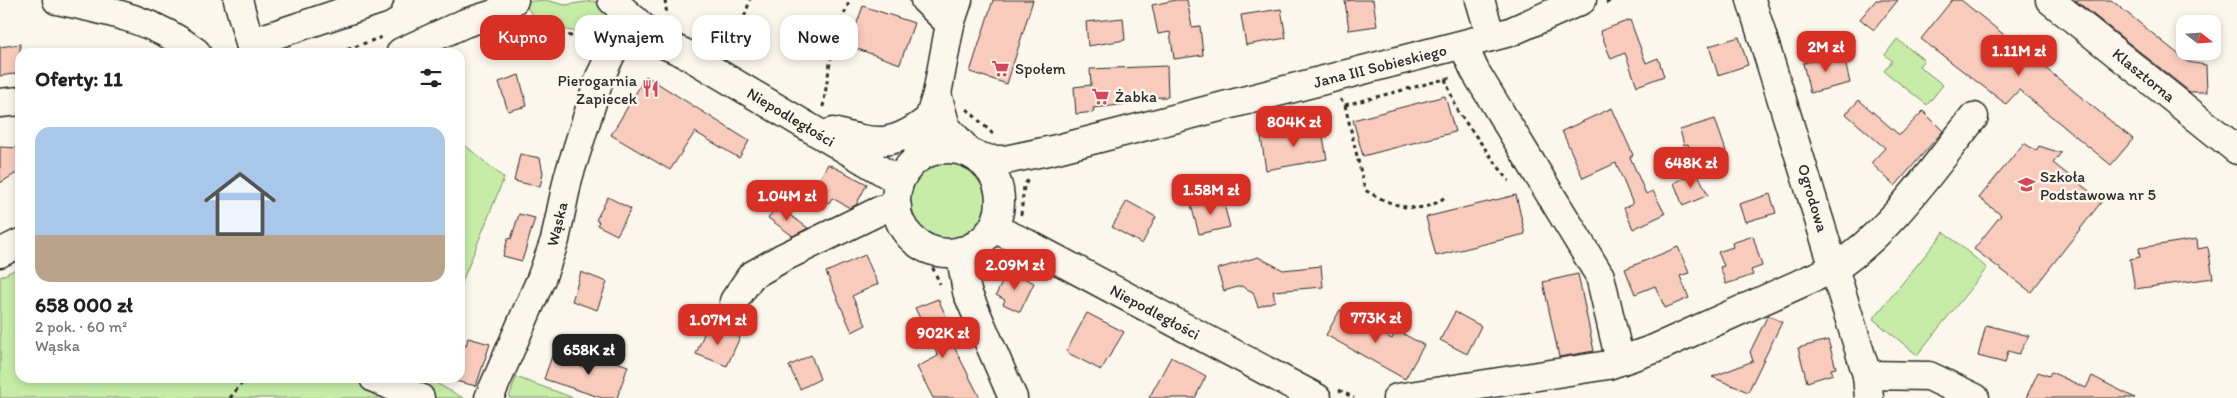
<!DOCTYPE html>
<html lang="pl">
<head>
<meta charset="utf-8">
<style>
  :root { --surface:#fff; --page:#f2f2f2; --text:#222; --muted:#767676; --line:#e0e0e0; --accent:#d93025 }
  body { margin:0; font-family:Itim,sans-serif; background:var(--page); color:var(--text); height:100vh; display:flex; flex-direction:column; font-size:19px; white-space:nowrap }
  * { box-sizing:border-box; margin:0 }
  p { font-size:16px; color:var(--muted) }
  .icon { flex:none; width:28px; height:28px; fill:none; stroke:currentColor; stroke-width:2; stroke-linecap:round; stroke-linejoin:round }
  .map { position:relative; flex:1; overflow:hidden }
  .details { position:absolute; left:15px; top:48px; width:450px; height:335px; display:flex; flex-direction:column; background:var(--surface); border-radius:15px; box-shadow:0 2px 8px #0003 }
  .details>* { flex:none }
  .guide { position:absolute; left:480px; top:15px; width:475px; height:45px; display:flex; gap:10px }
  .needle { width:32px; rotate:107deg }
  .fabs { position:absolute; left:2176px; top:15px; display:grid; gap:10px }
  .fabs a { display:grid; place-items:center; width:45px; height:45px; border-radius:10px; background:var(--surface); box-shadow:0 2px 8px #0003; font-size:25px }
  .price { position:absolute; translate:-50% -42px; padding:0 11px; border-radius:10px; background:var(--accent); color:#fff; font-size:16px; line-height:32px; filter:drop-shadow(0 1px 2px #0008) }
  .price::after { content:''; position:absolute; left:50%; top:30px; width:15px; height:11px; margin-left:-8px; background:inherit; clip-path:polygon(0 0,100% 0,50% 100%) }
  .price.on { background:#222; color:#fff }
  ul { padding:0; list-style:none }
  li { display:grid; align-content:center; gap:10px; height:265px; padding:0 20px }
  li+li { border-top:1px solid var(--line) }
  li span { display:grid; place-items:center; height:155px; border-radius:15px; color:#555 }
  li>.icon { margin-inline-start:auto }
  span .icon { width:90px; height:90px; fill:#fffc; stroke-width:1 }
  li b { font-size:21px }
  h2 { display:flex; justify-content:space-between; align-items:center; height:60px; padding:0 20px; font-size:21px }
  .chip { padding:0 18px; border-radius:15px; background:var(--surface); box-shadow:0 2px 8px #0003; font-size:18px; line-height:45px }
  .chip.on { background:var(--accent); color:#fff }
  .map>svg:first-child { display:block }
  .green { fill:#c6eca7; stroke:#788c69 }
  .building { fill:#f8cbbc; stroke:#2b2b2b }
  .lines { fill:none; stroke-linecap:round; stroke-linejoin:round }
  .minor-casing { stroke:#2b2b2b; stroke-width:31 }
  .path { stroke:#2b2b2b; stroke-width:3; stroke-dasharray:4 4; stroke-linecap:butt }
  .minor { stroke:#fbf7ec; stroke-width:28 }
  .labels { text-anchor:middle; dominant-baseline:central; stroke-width:5; stroke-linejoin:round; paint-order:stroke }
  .street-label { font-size:16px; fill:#2b2b2b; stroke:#fbf7ec }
  .poi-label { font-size:16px; fill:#2b2b2b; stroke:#fbf7ec; text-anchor:start }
</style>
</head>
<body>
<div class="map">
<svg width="2237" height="398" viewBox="0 0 2237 398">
  <rect width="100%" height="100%" fill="#fbf7ec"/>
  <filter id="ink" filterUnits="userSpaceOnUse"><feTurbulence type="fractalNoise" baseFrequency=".02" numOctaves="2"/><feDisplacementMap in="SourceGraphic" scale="10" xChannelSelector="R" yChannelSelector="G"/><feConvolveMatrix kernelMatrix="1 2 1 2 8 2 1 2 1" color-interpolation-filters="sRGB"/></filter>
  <g filter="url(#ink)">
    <g class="green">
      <path d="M545,0L565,5L593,1L603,4L623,19L609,38L540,25L523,2Z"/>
      <path d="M1897,39L1924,60L1919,66L1943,85L1927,105L1884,71L1892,61L1885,55Z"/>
      <path d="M460,141L504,178L460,287Z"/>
      <circle cx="948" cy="200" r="38"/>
      <path d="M1944,232L1987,268L1917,355L1873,319Z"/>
      <path d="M20,267V378H427L463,398H0V277Z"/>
      <path d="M516,377L574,398H509Z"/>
    </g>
    <g class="building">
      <path d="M993,0H1033L1007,84L970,72Z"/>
      <path d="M1176,0H1187L1192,27L1200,26L1203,55L1174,59L1170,32L1158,34L1152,5Z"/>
      <path d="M1355,0H1373L1377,26L1349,30L1345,1Z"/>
      <path d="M1876,0H1898L1874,30L1860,19Z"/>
      <path d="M1952,0H1961L2133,139L2111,165L2019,90L2006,104L1921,39Z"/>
      <path d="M2075,0H2111L2188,62L2206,65L2207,92H2190Z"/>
      <path d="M863,6L914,23L900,64L849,46Z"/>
      <path d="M1281,9L1286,38L1246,45L1241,15Z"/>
      <path d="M1123,18L1125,40L1088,46L1086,22Z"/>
      <path d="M1630,20L1646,63L1658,58L1664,76L1637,86L1625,53L1611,59L1600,31Z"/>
      <path d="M1739,37L1748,65L1718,75L1709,46Z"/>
      <path d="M20,44V73L0,76V47Z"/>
      <path d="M1843,53L1850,83L1810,93L1803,63Z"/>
      <path d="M1167,66L1168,97L1128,98L1129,104L1093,108L1094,112L1076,114L1074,87L1091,85L1090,69Z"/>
      <path d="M519,75L527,106L508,111L499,82Z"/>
      <path d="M646,76L749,141L739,158L695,132L670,170L611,135Z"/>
      <path d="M1445,96L1455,132L1363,156L1353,120Z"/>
      <path d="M1859,100L1898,134H1901L1923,111L1943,131L1895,186L1871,163L1885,148L1846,114Z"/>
      <path d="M1612,108L1633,155L1630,157L1646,194L1653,191L1665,214L1633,229L1624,208L1633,204L1616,163L1583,178L1562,131Z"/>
      <path d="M1715,119L1726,151L1693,162L1688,144L1684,145L1680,130Z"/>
      <path d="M1321,126L1327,159L1266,170L1261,137Z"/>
      <path d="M2024,143L2036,151L2039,146L2061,153L2053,163L2102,201L2031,292L1974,249L2001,215L1979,198Z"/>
      <path d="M0,147L20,148V171L0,183Z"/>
      <path d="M520,154L540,158L543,173L540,187L514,181Z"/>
      <path d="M828,164L867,184L856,205L850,208L832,198L829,203L811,194Z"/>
      <path d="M1697,172L1708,195L1683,206L1674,183Z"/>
      <path d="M1770,194L1776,213L1745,222L1739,204Z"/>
      <path d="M1516,195L1525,234L1436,256L1426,217Z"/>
      <path d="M608,197L631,209L617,235L597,225L599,222L596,220Z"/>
      <path d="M1222,197L1230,227L1199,234L1191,205Z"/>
      <path d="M1127,201L1156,217L1142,244L1112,227Z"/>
      <path d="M777,206L808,228L793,236L768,218Z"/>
      <path d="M519,214L535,218L522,261L503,256L508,238L511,239Z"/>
      <path d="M1753,236L1762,266L1751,270L1753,275L1726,284L1720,267L1724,266L1718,252L1733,247L1732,243Z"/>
      <path d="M2197,239L2198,249L2208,247L2213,278L2135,289L2130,259L2140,257L2139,248Z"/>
      <path d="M1678,247L1689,273L1680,276L1689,298L1665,308L1655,286L1635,294L1625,269Z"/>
      <path d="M865,255L878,284L852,296L866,325L852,332L826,272Z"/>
      <path d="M1258,257L1283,270L1321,266L1323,287L1273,291L1275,301L1258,307L1253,292L1241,286L1224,291L1217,269Z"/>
      <path d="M1008,270L1034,283L1020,312L1003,304L1005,300L996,295Z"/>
      <path d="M581,272L607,282L597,310L572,301Z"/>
      <path d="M1578,274L1594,351L1559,357L1543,282Z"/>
      <path d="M938,299L948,320L942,323L980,398H933L917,367L938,356L915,308Z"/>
      <path d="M1340,310L1392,339L1396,330L1424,345L1405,379L1326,335Z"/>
      <path d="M1455,312L1481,326L1467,354L1440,340Z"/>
      <path d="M1087,313L1124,332L1101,370L1066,352Z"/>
      <path d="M1768,315L1782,322L1748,392L1712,377L1753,361L1750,352Z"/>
      <path d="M1986,325L2029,336L2019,354L2008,351L2005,363L1978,356Z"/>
      <path d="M707,326L740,337L727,366L696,354Z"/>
      <path d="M468,338L490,344L476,386L455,381L456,378H460V345L466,346Z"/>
      <path d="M1828,340L1836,368L1831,369L1833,374L1807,382L1798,348Z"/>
      <path d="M595,355L628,366L617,398H602L544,379L552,356L590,369Z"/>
      <path d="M811,355L820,379L800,389L789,366Z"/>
      <path d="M1171,357L1206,376L1195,398H1149Z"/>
      <path d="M2038,372L2049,376L2051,372L2086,388L2092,376L2135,398H2026Z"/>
    </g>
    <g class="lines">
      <defs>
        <g id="minor">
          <path d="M57,0C108,11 153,19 196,52"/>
          <path d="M238,0L250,43"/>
          <path d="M612,0L659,42L684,53L899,181"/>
          <path d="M925,0L950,24"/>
          <path d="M1480,0L1491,37"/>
          <path d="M1751,0L1867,375L1869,398"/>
          <path d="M2050,0L2237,150"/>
          <path d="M1463,45L1475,71L1600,276L1620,361"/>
          <path d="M252,52L250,43L379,0"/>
          <path d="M401,52L465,23L494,14L514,0"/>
          <path d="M937,94L946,127L971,154L991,160H1005L1057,149L1491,37L1510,32L1582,0"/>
          <path d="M0,103L20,101"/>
          <path d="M833,132C877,144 892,148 929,119"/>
          <circle cx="948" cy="201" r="52"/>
          <path d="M917,158L937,94L950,24L958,0"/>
          <path d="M993,228L1026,243L1317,398"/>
          <path d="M960,251L967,292L1013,398"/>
          <path d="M0,253L20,243"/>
          <path d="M734,301L751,276L782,258L883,209L897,207"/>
          <path d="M1867,375L1929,376L1975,398"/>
          <path d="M374,378L420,398"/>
          <path d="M489,398L541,279L555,240L568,178L600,77L615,46L636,21"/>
          <path d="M1397,398L1608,365L1654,349L1835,268C1891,231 1932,169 1974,117"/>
        </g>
      </defs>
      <use href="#minor" class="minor-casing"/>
      <g class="path">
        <path d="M665,0L667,16"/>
        <path d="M1606,3L1613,0"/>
        <path d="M525,19L531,27L593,41"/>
        <path d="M516,28L530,27"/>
        <path d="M340,52L382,37"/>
        <path d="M732,54L750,0"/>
        <path d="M1445,79L1458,112L1509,181"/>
        <path d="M1340,99L1345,105L1365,190C1390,205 1421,218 1446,196"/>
        <path d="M1345,105L1453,77"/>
        <path d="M823,107L834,38L850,0"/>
        <path d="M967,109L995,136"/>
        <path d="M1021,215L1024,186L1028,180"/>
        <path d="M892,231L912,254L931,264L940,284"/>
        <path d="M1339,390L1354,398"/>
        <path d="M230,398L246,378"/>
      </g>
      <use href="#minor" class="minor"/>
    </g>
  </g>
  <defs>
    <symbol id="supermarket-bare" viewBox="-9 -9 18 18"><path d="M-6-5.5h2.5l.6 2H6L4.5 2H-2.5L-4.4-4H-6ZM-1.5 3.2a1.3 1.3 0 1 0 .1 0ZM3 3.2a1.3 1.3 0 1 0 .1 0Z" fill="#d1495b" stroke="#fbf7ec" stroke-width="2.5" paint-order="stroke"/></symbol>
    <symbol id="restaurant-bare" viewBox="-9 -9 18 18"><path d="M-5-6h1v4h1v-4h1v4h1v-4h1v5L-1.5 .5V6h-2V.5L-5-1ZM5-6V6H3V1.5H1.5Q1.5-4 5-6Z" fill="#d1495b" stroke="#fbf7ec" stroke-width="2.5" paint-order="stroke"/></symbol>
    <symbol id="school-bare" viewBox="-9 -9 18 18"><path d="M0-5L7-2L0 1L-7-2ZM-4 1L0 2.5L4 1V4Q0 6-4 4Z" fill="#d1495b" stroke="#fbf7ec" stroke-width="2.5" paint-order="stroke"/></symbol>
  </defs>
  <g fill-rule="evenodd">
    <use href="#supermarket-bare" x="988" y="56" width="25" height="25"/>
    <use href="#restaurant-bare" x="638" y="76" width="25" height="25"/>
    <use href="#supermarket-bare" x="1088" y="84" width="25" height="25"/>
    <use href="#school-bare" x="2014" y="172" width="25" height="25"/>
  </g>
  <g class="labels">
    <g class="street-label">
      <text transform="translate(1380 66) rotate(-14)">Jana III Sobieskiego</text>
      <text transform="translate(2144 75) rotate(39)">Klasztorna</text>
      <text transform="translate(791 117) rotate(31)">Niepodległości</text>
      <text transform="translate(1813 198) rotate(73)">Ogrodowa</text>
      <text transform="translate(557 224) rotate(-76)">Wąska</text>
      <text transform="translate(1155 312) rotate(28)">Niepodległości</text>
    </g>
    <g class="poi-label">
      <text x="1015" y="68">Społem</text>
      <text x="637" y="80" text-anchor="end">Pierogarnia<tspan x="637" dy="18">Zapiecek</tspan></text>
      <text x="1115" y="96">Żabka</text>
      <text x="2040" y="176">Szkoła<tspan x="2040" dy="18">Podstawowa nr 5</tspan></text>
    </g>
  </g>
</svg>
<div class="fabs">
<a><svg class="needle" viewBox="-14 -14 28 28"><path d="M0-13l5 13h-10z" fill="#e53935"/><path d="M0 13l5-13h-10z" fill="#767676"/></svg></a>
</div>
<b class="price" style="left:1826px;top:73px">2M zł</b>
<b class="price" style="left:2019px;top:77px">1.11M zł</b>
<b class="price" style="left:1294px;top:148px">804K zł</b>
<b class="price" style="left:1691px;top:189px">648K zł</b>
<b class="price" style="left:1211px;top:216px">1.58M zł</b>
<b class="price" style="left:787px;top:222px">1.04M zł</b>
<b class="price" style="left:1015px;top:291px">2.09M zł</b>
<b class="price" style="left:1376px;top:344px">773K zł</b>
<b class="price" style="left:718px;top:346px">1.07M zł</b>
<b class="price" style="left:943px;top:359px">902K zł</b>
<b class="price on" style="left:589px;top:376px">658K zł</b>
<div class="guide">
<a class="chip on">Kupno</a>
<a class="chip">Wynajem</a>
<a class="chip">Filtry</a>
<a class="chip">Nowe</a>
</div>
<section class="details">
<h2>Oferty: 11<svg class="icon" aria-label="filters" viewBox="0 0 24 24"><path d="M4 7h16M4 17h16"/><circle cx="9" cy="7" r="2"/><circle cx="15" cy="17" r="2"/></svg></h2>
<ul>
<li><span style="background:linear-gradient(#a9c7e8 70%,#b9a48a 0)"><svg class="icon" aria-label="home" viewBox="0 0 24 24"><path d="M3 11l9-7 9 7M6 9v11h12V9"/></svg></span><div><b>658 000 zł</b><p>2 pok. · 60 m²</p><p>Wąska</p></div></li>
</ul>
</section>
</div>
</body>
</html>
